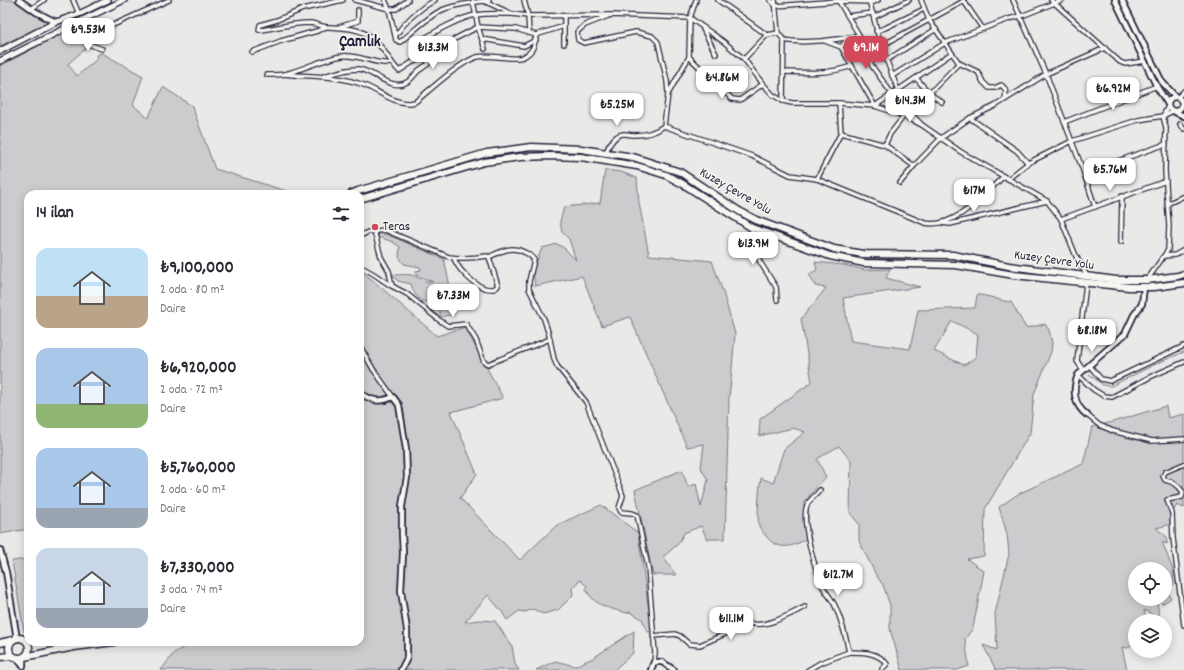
<!DOCTYPE html>
<html lang="tr">
<head>
<meta charset="utf-8">
<style>
  :root { --surface:#fff; --page:#f7f7f7; --text:#2b2b33; --muted:#7c7c81; --accent:#d1495b }
  body { margin:0; font-family:Dekko,sans-serif; background:var(--page); color:var(--text); height:100vh; display:flex; flex-direction:column; font-size:15px; white-space:nowrap }
  * { box-sizing:border-box; margin:0 }
  p { font-size:13px; color:var(--muted) }
  .icon { flex:none; width:22px; height:22px; fill:none; stroke:currentColor; stroke-width:2; stroke-linecap:round; stroke-linejoin:round }
  .map { position:relative; flex:1; overflow:hidden }
  .panel { position:absolute; left:24px; top:190px; width:340px; height:456px; display:flex; flex-direction:column; background:var(--surface); border-radius:12px; box-shadow:0 2px 10px #0003 }
  .panel>* { flex:none }
  .buttons { position:absolute; left:1128px; top:562px; display:grid; gap:8px }
  .buttons a { display:grid; place-items:center; width:44px; height:44px; border-radius:50%; background:var(--surface); box-shadow:0 2px 10px #0003; font-size:20px }
  .price { position:absolute; translate:-50% -34px; padding:0 9px; border-radius:8px; background:#fff; color:#222; font-size:13px; line-height:26px; filter:drop-shadow(0 1px 2px #0008) }
  .price::after { content:''; position:absolute; left:50%; top:24px; width:12px; height:9px; margin-left:-6px; background:inherit; clip-path:polygon(0 0,100% 0,50% 100%) }
  .price.current { background:var(--accent); color:#fff }
  ul { padding:0; list-style:none }
  li { display:flex; align-items:center; gap:12px; height:100px; padding:0 12px }
  li span { display:grid; place-items:center; flex:none; width:112px; height:80px; border-radius:12px; color:#555 }
  li>.icon { margin-inline-start:auto }
  span .icon { width:48px; height:48px; fill:#fffc; stroke-width:1 }
  li b { font-size:17px }
  h2 { display:flex; justify-content:space-between; align-items:center; height:48px; padding:0 12px; font-size:17px }
  .map>svg:first-child { display:block }
  .green { fill:#ccccce; stroke:#777784; fill-rule:evenodd }
  .lines { fill:none; stroke-linecap:round; stroke-linejoin:round }
  .stream { stroke:#71717f; stroke-width:1 }
  .minor-casing { stroke:#22223b; stroke-width:6 }
  .tertiary-casing { stroke:#22223b; stroke-width:8 }
  .secondary-casing { stroke:#22223b; stroke-width:8 }
  .primary-casing { stroke:#22223b; stroke-width:9 }
  .minor { stroke:#f6f6f2; stroke-width:3.5 }
  .tertiary { stroke:#f6f6f2; stroke-width:4.5 }
  .secondary { stroke:#f6f6f2; stroke-width:5 }
  .primary { stroke:#f6f6f2; stroke-width:6 }
  .poi-dot { fill:#d1495b; stroke:#f6f6f2; stroke-width:1.5 }
  .labels { text-anchor:middle; dominant-baseline:central; stroke-width:3; stroke-linejoin:round; paint-order:stroke }
  .street-label { font-size:13px; fill:#22223b; stroke:#f6f6f2 }
  .poi-label { font-size:13px; fill:#22223b; stroke:#f6f6f2; text-anchor:start }
  .district-label { font-size:17px; font-weight:bold; fill:#22223b; stroke:#f6f6f2 }
</style>
</head>
<body>
<div class="map">
<svg width="1184" height="670" viewBox="0 0 1184 670">
  <rect width="100%" height="100%" fill="#e9e9e7"/>
  <filter id="ink" filterUnits="userSpaceOnUse"><feTurbulence type="fractalNoise" baseFrequency=".025" numOctaves="2"/><feDisplacementMap in="SourceGraphic" scale="8" xChannelSelector="R" yChannelSelector="G"/><feConvolveMatrix kernelMatrix="1 2 1 2 8 2 1 2 1" color-interpolation-filters="sRGB"/></filter>
  <g filter="url(#ink)">
    <g class="green">
      <path d="M0,0H14L47,23L0,46Z"/>
      <path d="M57,36H73L87,47L68,64L77,76L97,59L96,55L102,53L143,76L133,105L148,118L163,87L192,106L215,169L296,194H28V529L0,534V66Z"/>
      <path d="M605,170L621,172L637,178L639,203L649,255L712,261L723,292L735,334L731,380L729,396L725,539H707L701,526L684,533L678,544L663,557L676,575H653L635,490L682,470L688,487L696,484L701,507L708,480L701,468L704,444L687,447L630,317L602,326L582,276L535,286L533,271L542,248L557,244L564,248L576,260L569,239L562,232L560,221L564,207L600,203Z"/>
      <path d="M377,233L388,235L444,259L451,291L447,295L448,303H453L454,314L440,317V311L433,310L432,304C419,301 415,297 411,284L398,281L390,273C400,277 402,273 411,275C419,276 422,283 433,282L416,275V271L421,270L420,267L404,264L399,257L400,247L393,242L376,236Z"/>
      <path d="M815,262L844,265L865,270L890,269L886,278L920,287L843,298L851,341L910,349L918,310L975,308L977,295C989,295 999,301 1011,302L1026,328L1045,324L1049,330L1052,343L1051,352L1034,394L1030,433L985,509L984,556L967,559L984,571L973,628L965,639L969,666L957,670H902L890,629V605L883,585L876,575L859,541V524L850,513L851,461L839,446L817,459L826,477L809,496L807,538C793,548 777,551 766,536C764,533 760,529 759,526C757,516 759,488 761,478L773,483L784,449L805,432L793,428L759,436L760,419L812,382L801,319L826,288L815,286L809,274L817,270ZM952,321L978,334L976,357L964,365L934,351Z"/>
      <path d="M360,272H363L437,336L465,327L503,398L451,412L477,474L460,498L520,560L557,525L601,505L638,533L652,632H648L642,619L630,612L627,613C609,608 595,607 586,589L587,586L580,580L572,588L573,595L558,610L543,614L533,609L525,612L519,611L507,620L502,612L488,595L465,622L478,620L495,621L512,646L515,664L519,670H161L174,653L192,642H360Z"/>
      <path d="M1166,406L1168,418L1184,414V508L1177,505L1172,513V524L1156,528L1167,537V544L1162,542L1173,570L1174,584L1167,591L1171,598L1162,604L1158,599H1165V569H1135V599H1157L1159,618L1144,610L1146,621H1135V642L1128,648L1122,647L1127,670H996L983,645L997,650L995,614L1009,554L1007,534L999,507L1018,494L1083,464L1092,427L1109,423Z"/>
      <path d="M28,559V635L24,632L12,561Z"/>
      <path d="M634,631L633,653L614,670H536L555,661L575,666L593,658Z"/>
    </g>
    <g class="lines">
      <path class="stream" d="M1089,374L1103,385L1111,386L1160,362L1184,352"/>
      <defs>
        <g id="minor">
          <path d="M73,0L79,14"/>
          <path d="M343,0L303,9L277,20L260,25L259,30H262C278,27 294,23 311,23C317,24 323,27 329,27C344,28 360,28 372,38C385,48 388,60 399,71L411,63L422,58L439,47L478,27L516,29L536,35L564,26"/>
          <path d="M355,0L389,9H396L408,0"/>
          <path d="M385,0L389,9L396,40L400,42C413,32 425,19 440,11C454,4 473,3 489,0"/>
          <path d="M524,0L528,16L529,33"/>
          <path d="M718,0L767,35"/>
          <path d="M770,0L776,6L838,1L874,2L878,0"/>
          <path d="M775,0L778,33L784,40L783,101"/>
          <path d="M838,0L859,35L872,66L892,94L922,125L961,152L1047,201L1061,219L1076,256L1087,276"/>
          <path d="M869,0L881,46L898,90"/>
          <path d="M921,0L929,20L959,63L978,72L983,82L989,88H995L1001,85C1007,89 1006,93 1005,99"/>
          <path d="M963,0L983,29"/>
          <path d="M1013,0L1046,74L1084,173L1095,207"/>
          <path d="M1051,0L1120,62L1125,64L1145,61"/>
          <path d="M473,1L478,27L485,49"/>
          <path d="M484,1L512,14L528,16L611,15L690,18L724,42L744,59L763,84L773,95L783,101L792,103H839L875,106L904,116L922,125"/>
          <path d="M31,9L44,0"/>
          <path d="M608,16L585,25L577,32L578,40L584,43L636,32L652,36L658,42L667,81L668,93"/>
          <path d="M848,16L873,13"/>
          <path d="M874,17L909,0"/>
          <path d="M339,27L358,21V10"/>
          <path d="M66,28L82,39L169,0"/>
          <path d="M703,29L716,54"/>
          <path d="M876,31L885,28L924,9"/>
          <path d="M396,35C406,20 419,9 435,0"/>
          <path d="M848,38L841,47L875,106"/>
          <path d="M82,39L91,45L102,49"/>
          <path d="M482,39L524,46L536,40"/>
          <path d="M784,40C803,44 840,40 859,35"/>
          <path d="M825,41L841,47"/>
          <path d="M419,42C432,33 461,17 476,15C487,13 500,14 511,14"/>
          <path d="M564,44V16"/>
          <path d="M881,46L964,1"/>
          <path d="M252,52L281,41L317,31L326,27"/>
          <path d="M689,57L732,99L740,100L763,84"/>
          <path d="M744,59L767,35L778,33"/>
          <path d="M887,60L936,29"/>
          <path d="M784,72C808,73 829,74 852,66"/>
          <path d="M284,74C309,77 336,75 361,84C379,90 396,107 415,102C430,90 460,62 477,57C490,54 515,61 523,57C533,52 535,45 536,35"/>
          <path d="M267,75C273,75 279,75 285,74C305,69 322,59 342,56C359,54 375,65 391,63"/>
          <path d="M324,76C335,73 346,69 358,69C373,70 392,92 407,82C411,80 414,75 418,71C421,69 425,66 428,64V60L422,58"/>
          <path d="M892,76L945,43L1009,19L1024,15L1062,0"/>
          <path d="M916,78L930,94L942,102"/>
          <path d="M1178,97L1184,91"/>
          <path d="M1183,104L1184,101"/>
          <path d="M875,106L952,53"/>
          <path d="M911,112L959,63"/>
          <path d="M970,118L1017,151L1028,163"/>
          <path d="M1064,122L1157,86"/>
          <path d="M1180,124L1184,129"/>
          <path d="M664,126L752,156L790,175L817,179L841,133L839,103"/>
          <path d="M841,133L885,145L914,166"/>
          <path d="M885,145L890,134L904,116"/>
          <path d="M606,152C609,144 616,133 625,134C628,134 631,135 635,135C645,135 656,132 664,126L668,94L689,57L690,18L696,0"/>
          <path d="M1084,173L1166,144"/>
          <path d="M817,179L925,223C955,229 983,195 1003,177"/>
          <path d="M1008,179L1028,163L1072,141L1138,120L1163,116L1173,111"/>
          <path d="M900,183L914,166L941,138L970,118L995,106L1046,74L1105,48"/>
          <path d="M1167,204L1184,196"/>
          <path d="M1061,219L1166,181"/>
          <path d="M942,223L950,224L1047,201"/>
          <path d="M752,228V240L760,262L776,287L777,300"/>
          <path d="M374,231L381,257L389,271L392,286L407,294L439,320L448,326L466,324L476,340L484,362L488,364L550,339"/>
          <path d="M360,236L368,232L385,230L449,257C462,259 474,258 487,256L489,257C500,252 511,245 524,252C528,254 531,255 534,260L529,281V289L544,319L549,335L554,359L557,366L586,402L621,490L623,496L619,508L621,512L632,513L637,515L648,567L655,653L654,662"/>
          <path d="M1121,242L1122,196"/>
          <path d="M1164,256L1175,255L1184,250"/>
          <path d="M454,258C458,270 472,283 484,288C487,289 491,289 494,289L498,286L489,257"/>
          <path d="M360,267C372,271 381,280 392,286"/>
          <path d="M1147,280L1168,250L1169,226L1165,171L1166,128L1163,116L1168,106"/>
          <path d="M360,346L373,369L393,397"/>
          <path d="M1089,365L1101,379L1110,381L1184,346"/>
          <path d="M1083,370L1077,361L1086,283"/>
          <path d="M1078,375L1094,390L1104,396L1112,397L1150,377L1184,362"/>
          <path d="M1087,415L1099,425L1113,431L1152,441L1184,439"/>
          <path d="M1184,464L1165,472L1163,476L1165,480C1174,482 1178,485 1183,492L1182,497L1167,500L1172,513L1173,538L1184,625"/>
          <path d="M653,636L675,634L680,636L689,644L700,645L750,623C765,629 790,614 805,607"/>
          <path d="M849,652C863,652 878,652 887,664L882,669V670"/>
          <path d="M808,670L820,663L849,652C846,637 842,622 836,608C833,600 827,594 823,587C816,572 799,518 808,503C811,499 817,494 820,490"/>
        </g>
        <g id="tertiary">
          <path d="M19,0L36,12L56,22"/>
          <path d="M1115,0L1157,87L1168,104"/>
          <path d="M1122,0L1162,82L1176,97"/>
          <circle cx="1175" cy="104" r="7"/>
          <path d="M1175,112L1184,116"/>
          <path d="M360,393C372,401 380,403 393,397L399,405L406,449L407,477L402,506V534L403,553L401,591L407,630V658L401,670"/>
          <path d="M1087,415C1074,405 1072,390 1078,375L1125,334L1134,315L1142,304L1144,287"/>
          <path d="M0,550L6,572L17,639"/>
          <path d="M17,658L23,666V658"/>
          <path d="M651,670L654,662H662L674,670"/>
        </g>
        <g id="secondary">
          <path d="M0,51L56,22L79,14L108,0"/>
          <path d="M0,61L66,28L124,0"/>
        </g>
        <g id="primary">
          <path d="M351,194L358,191L487,153L531,147L581,149L633,157L680,172L739,211L756,220L834,249L863,254L953,255L1009,266L1116,280H1147L1178,276L1184,274"/>
          <path d="M360,199L484,162L520,157L550,156L581,157L637,166L666,175L683,184L752,228L830,256L864,263L956,265L1014,275L1129,287H1154L1184,283"/>
          <circle cx="19" cy="648" r="10"/>
          <path d="M0,643L13,640"/>
          <path d="M0,657L13,656"/>
          <path d="M24,657L74,647L114,642"/>
        </g>
      </defs>
      <use href="#minor" class="minor-casing"/>
      <use href="#tertiary" class="tertiary-casing"/>
      <use href="#secondary" class="secondary-casing"/>
      <use href="#primary" class="primary-casing"/>
      <use href="#minor" class="minor"/>
      <use href="#tertiary" class="tertiary"/>
      <use href="#secondary" class="secondary"/>
      <use href="#primary" class="primary"/>
    </g>
  </g>
  <circle class="poi-dot" cx="375" cy="227" r="4"/>
  <g class="labels">
    <g class="street-label">
      <text transform="translate(735 192) rotate(30)">Kuzey Çevre Yolu</text>
      <text transform="translate(1054 261) rotate(8)">Kuzey Çevre Yolu</text>
    </g>
    <g class="poi-label">
      <text x="383" y="227">Teras</text>
    </g>
    <g class="district-label">
      <text x="360" y="43">Çamlık</text>
    </g>
  </g>
</svg>
<div class="buttons">
<a><svg class="icon" aria-label="locate" viewBox="0 0 24 24"><circle cx="12" cy="12" r="6"/><path d="M12 2v4M12 18v4M2 12h4M18 12h4"/></svg></a>
<a><svg class="icon" aria-label="layers" viewBox="0 0 24 24"><path d="M12 4l9 5-9 5-9-5zM3 14l9 5 9-5"/></svg></a>
</div>
<b class="price" style="left:88px;top:52px">₺9.53M</b>
<b class="price" style="left:433px;top:70px">₺13.3M</b>
<b class="price current" style="left:866px;top:70px">₺9.1M</b>
<b class="price" style="left:722px;top:100px">₺4.86M</b>
<b class="price" style="left:1113px;top:111px">₺6.92M</b>
<b class="price" style="left:910px;top:123px">₺14.3M</b>
<b class="price" style="left:617px;top:127px">₺5.25M</b>
<b class="price" style="left:1110px;top:192px">₺5.76M</b>
<b class="price" style="left:974px;top:213px">₺17M</b>
<b class="price" style="left:753px;top:266px">₺13.9M</b>
<b class="price" style="left:453px;top:318px">₺7.33M</b>
<b class="price" style="left:1092px;top:353px">₺8.18M</b>
<b class="price" style="left:838px;top:597px">₺12.7M</b>
<b class="price" style="left:731px;top:641px">₺11.1M</b>
<section class="panel">
<h2>14 ilan<svg class="icon" aria-label="filters" viewBox="0 0 24 24"><path d="M4 7h16M4 17h16"/><circle cx="9" cy="7" r="2"/><circle cx="15" cy="17" r="2"/></svg></h2>
<ul>
<li><span style="background:linear-gradient(#bfe0f5 60%,#b9a48a 0)"><svg class="icon" aria-label="home" viewBox="0 0 24 24"><path d="M3 11l9-7 9 7M6 9v11h12V9"/></svg></span><div><b>₺9,100,000</b><p>2 oda · 80 m²</p><p>Daire</p></div></li>
<li><span style="background:linear-gradient(#a9c7e8 70%,#8fb573 0)"><svg class="icon" aria-label="home" viewBox="0 0 24 24"><path d="M3 11l9-7 9 7M6 9v11h12V9"/></svg></span><div><b>₺6,920,000</b><p>2 oda · 72 m²</p><p>Daire</p></div></li>
<li><span style="background:linear-gradient(#a9c7e8 75%,#9aa5b1 0)"><svg class="icon" aria-label="home" viewBox="0 0 24 24"><path d="M3 11l9-7 9 7M6 9v11h12V9"/></svg></span><div><b>₺5,760,000</b><p>2 oda · 60 m²</p><p>Daire</p></div></li>
<li><span style="background:linear-gradient(#c9d6e8 75%,#9aa5b1 0)"><svg class="icon" aria-label="home" viewBox="0 0 24 24"><path d="M3 11l9-7 9 7M6 9v11h12V9"/></svg></span><div><b>₺7,330,000</b><p>3 oda · 74 m²</p><p>Daire</p></div></li>
</ul>
</section>
</div>
</body>
</html>
